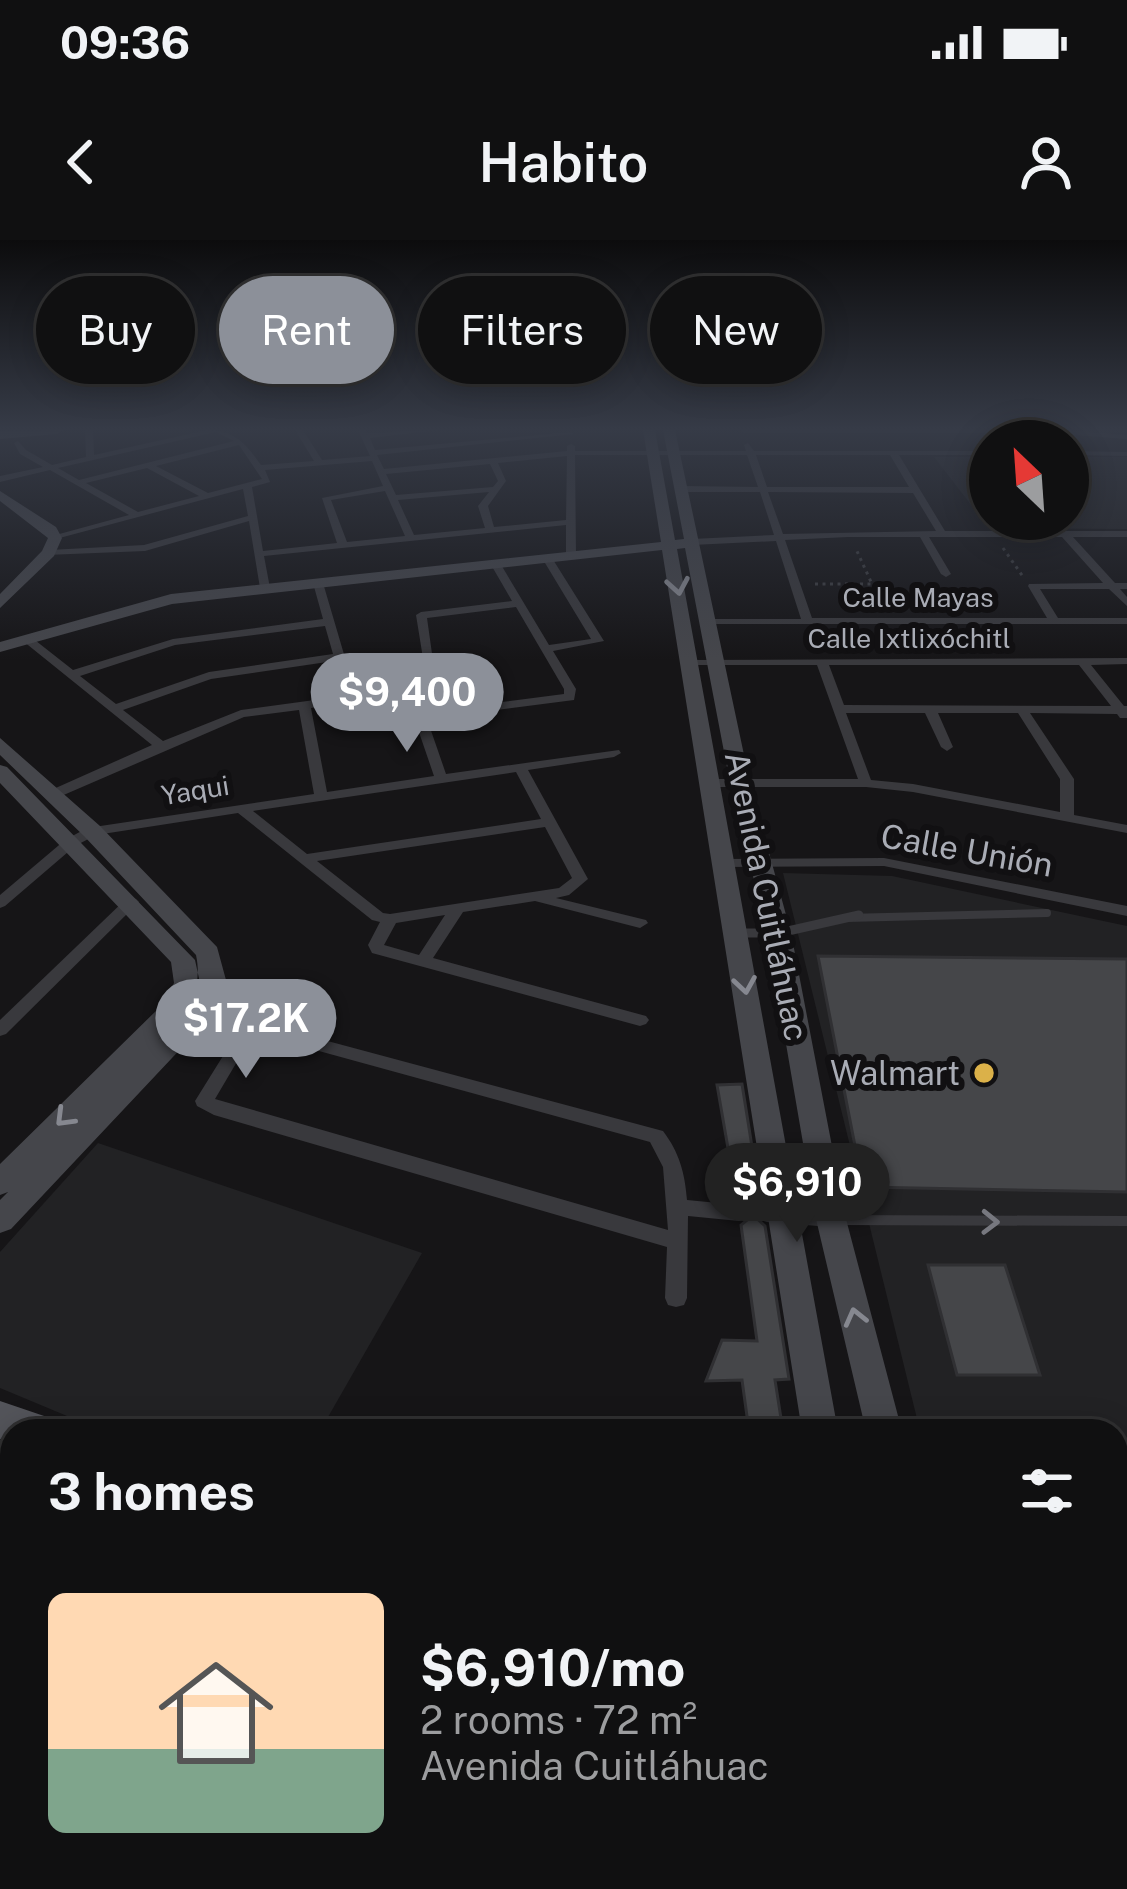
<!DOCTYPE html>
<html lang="en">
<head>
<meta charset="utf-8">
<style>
  :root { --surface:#101011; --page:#19191a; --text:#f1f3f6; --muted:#9c9d9f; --line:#303031; --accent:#8c9099 }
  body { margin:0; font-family:"Public Sans",sans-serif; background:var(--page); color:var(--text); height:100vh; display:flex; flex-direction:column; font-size:45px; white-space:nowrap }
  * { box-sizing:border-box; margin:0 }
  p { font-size:39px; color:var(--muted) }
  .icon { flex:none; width:66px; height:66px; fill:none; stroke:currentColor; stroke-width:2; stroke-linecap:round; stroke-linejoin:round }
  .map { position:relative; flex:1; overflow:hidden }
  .details { position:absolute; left:0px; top:1179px; width:1128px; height:471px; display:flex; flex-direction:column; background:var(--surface); border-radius:36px 36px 0 0; box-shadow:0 6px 30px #0003,0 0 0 3px var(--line) }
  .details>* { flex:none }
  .top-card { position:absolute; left:36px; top:36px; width:1056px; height:108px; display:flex; gap:24px }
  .needle { width:78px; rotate:335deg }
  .fabs { position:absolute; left:969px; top:180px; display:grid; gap:24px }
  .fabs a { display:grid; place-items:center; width:120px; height:120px; border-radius:50%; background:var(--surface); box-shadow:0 6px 30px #0003,0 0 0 3px var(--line); font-size:60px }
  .price { position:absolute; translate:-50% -102px; padding:0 27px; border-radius:42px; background:var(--accent); color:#fff; font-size:39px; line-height:78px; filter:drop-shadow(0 3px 6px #0008) }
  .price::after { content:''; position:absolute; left:50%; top:72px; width:36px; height:27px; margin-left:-18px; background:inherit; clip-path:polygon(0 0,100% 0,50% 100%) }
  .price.selected { background:#222; color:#fff }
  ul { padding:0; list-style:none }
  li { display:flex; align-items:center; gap:36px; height:300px; padding:0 48px }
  li span { display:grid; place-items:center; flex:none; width:336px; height:240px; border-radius:18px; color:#555 }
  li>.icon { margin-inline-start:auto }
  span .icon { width:144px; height:144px; fill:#fffc; stroke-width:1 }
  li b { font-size:51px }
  h2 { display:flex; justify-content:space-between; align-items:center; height:144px; padding:0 48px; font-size:51px }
  .tag { padding:0 42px; border-radius:54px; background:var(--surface); box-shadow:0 6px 30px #0003,0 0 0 3px var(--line); font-size:42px; line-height:108px }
  .tag.selected { background:var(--accent); color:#fff }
  .status { display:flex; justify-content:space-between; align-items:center; height:84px; padding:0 60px; background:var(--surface); direction:ltr }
  .status svg { height:33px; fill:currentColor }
  header { display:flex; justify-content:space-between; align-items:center; height:156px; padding:0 48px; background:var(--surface); font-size:54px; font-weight:600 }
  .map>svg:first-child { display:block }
  .built { fill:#222224 }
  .building { fill:#454649; stroke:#303033; stroke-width:3 }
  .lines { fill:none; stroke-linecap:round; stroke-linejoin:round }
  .path { stroke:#3d3e42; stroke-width:3; stroke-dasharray:3 4.5; stroke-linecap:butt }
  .lane-far3 { stroke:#39393d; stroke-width:8 }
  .lane-far2 { stroke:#39393d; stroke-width:9 }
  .lane-far1 { stroke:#39393d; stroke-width:10 }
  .lane { stroke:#39393d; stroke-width:14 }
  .street { fill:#39393d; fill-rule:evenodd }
  .secondary { fill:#45464b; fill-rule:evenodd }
  .primary { fill:#53545a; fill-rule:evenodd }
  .oneway { stroke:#868890 }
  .oneway2 { stroke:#77787f }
  .poi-dot { fill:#dbb149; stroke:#111012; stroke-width:4.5 }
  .labels { text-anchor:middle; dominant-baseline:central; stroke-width:12; stroke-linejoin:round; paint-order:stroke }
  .far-street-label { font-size:27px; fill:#a9acb5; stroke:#111012 }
  .street-label { font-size:33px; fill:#a9acb5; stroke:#111012 }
  .poi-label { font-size:33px; fill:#a9acb5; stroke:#111012; text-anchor:end }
</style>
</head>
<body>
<div class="status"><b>09:36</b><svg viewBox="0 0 49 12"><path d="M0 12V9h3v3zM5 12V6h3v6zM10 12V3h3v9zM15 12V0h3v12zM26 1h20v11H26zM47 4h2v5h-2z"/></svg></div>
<header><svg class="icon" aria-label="back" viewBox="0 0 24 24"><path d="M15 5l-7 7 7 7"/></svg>Habito<svg class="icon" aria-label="person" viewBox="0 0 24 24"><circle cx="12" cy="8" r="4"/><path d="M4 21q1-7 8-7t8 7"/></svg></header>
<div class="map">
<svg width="1127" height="1649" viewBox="0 0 1127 1649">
  <rect width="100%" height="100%" fill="#161517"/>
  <g class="built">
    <path d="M934,217H990V279H1068V217H1127V289L989,288Z"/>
    <path d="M783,633L892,636L1127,686V1604L1116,1599V1191H920Z"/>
    <path d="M98,903L422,1013L320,1191H103L0,1148V1012Z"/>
  </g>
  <g class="building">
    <path d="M818,716L1127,719V952L863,947Z"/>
    <path d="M742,844L761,963L753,972L747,963L737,960L717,845Z"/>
    <path d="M753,975L765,986L789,1139L775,1140L783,1191H749L742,1140L706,1141L722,1100L757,1101L741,985Z"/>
    <path d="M928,1025H1005L1040,1135H957Z"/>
  </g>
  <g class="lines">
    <g class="path">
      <path d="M1003,308L1024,338"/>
      <path d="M815,344H872L856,309"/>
    </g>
    <path class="lane-far3" d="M846,678L1047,673"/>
    <path class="lane-far2" d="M737,693H779L859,675"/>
    <g class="lane-far1">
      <path d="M836,980L1127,981"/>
      <path d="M1116,1244H1127"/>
    </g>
    <path class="lane" d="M1116,1518L1127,1522"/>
    <g class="street">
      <path d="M85,190H93L94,215L207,190C235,190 246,204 261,225L314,221L295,190H303L322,220L370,216L358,190H366L367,193L438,190L370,198L375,210L570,192L574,194L377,215L384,229L567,211V206L571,204L575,206V211H746L744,205L748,203L754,211H990V215H899L945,291H1127V297H1073L1115,343H1127V349H1120L1127,357V366L1109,349H1040L1058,378H1127V384H706L705,382L710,379H801L776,301L692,305L687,302L692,299L774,295L760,252H682L678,249L682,246L758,247L747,215H575L576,315L571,318L566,315V285L264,316L270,348L265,351L260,348L249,281L145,311L46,315L44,313L49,310L144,305L248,276L243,249L52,300V296L129,275L50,230L0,242V236L43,227L20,214L14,203L18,201L26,210L52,225L86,217ZM216,192L234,201L79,240L58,228ZM239,205L262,239L208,253L156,226ZM756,215H890L909,247H767ZM567,216L566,280L494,287L488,266L506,241L498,223ZM372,221L383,246L322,258L337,303L263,311L252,247L270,242L265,230ZM490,224L498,241L493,247L396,255L386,234ZM147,228L199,256L138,272L86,243ZM385,251L405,296L347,302L331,260ZM489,252L478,266L485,288L414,295L398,260ZM768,252L913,253L936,291L783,294ZM848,297H920L941,334L946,337L951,334L929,297H1062L1103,343L1029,344L1028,346L1047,378H812L785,300Z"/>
      <path d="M740,190H1062L1127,195V199L1049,193H743Z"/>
      <path d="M1068,211L1127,212V216L1068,215Z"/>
      <path d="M547,315L552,318L604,401L553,411L576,449L574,460L427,479L446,534L619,510L621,513L614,517L528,530L588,639L569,655L556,658L646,680L648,683L640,688L535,661L463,672L433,718L646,776L649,780L646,784L640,786L372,713L368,705L380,682L372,680L238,573L96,595L75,606L5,666L0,668V655L65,600L87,588L314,554L299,470L244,477L59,557H49V551L152,505L23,401V397H31L73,430L173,399L323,379L313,343L318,340L323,343L356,455L427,443L416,375L421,372L512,361L490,323L495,320L500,323L549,405L591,399L542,318ZM516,367L564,449V454L424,472L421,466H413L411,469L434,536L327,552L311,468L437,449L427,378ZM325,386L333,414L209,432L116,464L80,436L175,405ZM334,421L344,456L241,470L163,501L123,470L211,439ZM516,532L541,579L307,614L253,571ZM545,587L572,638L559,648L390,674L383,673L317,621ZM445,675L419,715L384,705L396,683Z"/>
      <path d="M1127,418V424L1091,425L1124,466H1127V478H1120L1117,474L1030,473L1074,539V575L1127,585V593L913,552L866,547H708L701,543L708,539H858L817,425H691L685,422L687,420ZM829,425H1079L1111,466L844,465ZM846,473H925L941,507L947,511L953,507L938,473H1018L1060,539V572L913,544L871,540Z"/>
      <path d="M884,618L1127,666V676L884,626L723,627L716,623L723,619Z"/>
      <path d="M131,657L136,659L139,662L136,665L6,794L0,796V780L126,659Z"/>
      <path d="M268,785L663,891C679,912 685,933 687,960L739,965L746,967L749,973L746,979L739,981L688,976L687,1058L684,1065L676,1067L668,1065L665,1058L667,1007L214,875L197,866L195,861L236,795ZM268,797L650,902L663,927L668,990L215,859L248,803Z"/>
      <path d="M767,966L831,971L838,973L841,979L838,985L831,987L767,982L760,980L757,974L760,968Z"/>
      <path d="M12,1426V1464L0,1471V1433Z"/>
    </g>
    <g class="secondary">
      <path d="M63,190L57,194L0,199V191Z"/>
      <path d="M643,190H655L675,300L684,299L663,190H675L750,543L791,693L846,979L902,1191H866L816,979L767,693L730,543L685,308L677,309L838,1191H802L662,310L172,364L0,412V402L171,354L661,302Z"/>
      <path d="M0,251L56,287L62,298L54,316L0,368V354L42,311L48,298L0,261Z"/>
      <path d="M0,498L100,586L217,707L226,740L204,784L11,989L0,993V960L8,952L0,955V924L162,765L174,743L171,722L0,543V525L7,527L195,720L200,743L180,777L158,800C184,774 204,753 196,715L84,596L0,515Z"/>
      <path d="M989,1638H1040L1044,1649H993Z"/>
    </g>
    <g class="primary">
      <path d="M0,1161L50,1178L56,1191H12V1202L0,1199Z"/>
      <path d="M0,1221L12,1226V1300L0,1298Z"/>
      <path d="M0,1339L12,1344V1390L0,1385Z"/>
      <path d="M564,1638H637L642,1649H569Z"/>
      <path d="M832,1638H908L913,1649H837Z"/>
    </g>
  </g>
  <defs><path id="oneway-chevron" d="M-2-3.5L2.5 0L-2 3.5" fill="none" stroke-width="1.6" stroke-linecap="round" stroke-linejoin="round" transform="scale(3)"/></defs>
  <g class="oneway">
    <use href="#oneway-chevron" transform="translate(678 346) rotate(80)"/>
    <use href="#oneway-chevron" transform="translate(745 745) rotate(81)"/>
    <use href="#oneway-chevron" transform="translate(64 878) rotate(135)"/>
    <use href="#oneway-chevron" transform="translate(855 1077) rotate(-104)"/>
  </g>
  <use class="oneway2" href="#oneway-chevron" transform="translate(990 982) rotate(1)"/>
  <linearGradient id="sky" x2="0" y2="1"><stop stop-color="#0c0c0d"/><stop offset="0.45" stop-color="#363b47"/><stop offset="1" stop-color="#363b47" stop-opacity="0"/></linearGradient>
  <rect width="1127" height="420" fill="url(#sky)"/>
  <circle class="poi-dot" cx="984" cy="833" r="12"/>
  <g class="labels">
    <g class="far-street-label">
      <text x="918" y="357">Calle Mayas</text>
      <text x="909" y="398">Calle Ixtlixóchitl</text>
      <text transform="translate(195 550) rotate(-9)">Yaqui</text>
    </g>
    <g class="street-label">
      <text transform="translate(967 610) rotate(10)">Calle Unión</text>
      <text transform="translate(767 656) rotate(78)">Avenida Cuitláhuac</text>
    </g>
    <g class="poi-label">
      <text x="960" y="833">Walmart</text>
    </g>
  </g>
</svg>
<div class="fabs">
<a><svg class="needle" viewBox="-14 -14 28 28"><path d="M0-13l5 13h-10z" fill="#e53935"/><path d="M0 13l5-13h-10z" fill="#9c9d9f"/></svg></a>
</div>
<b class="price" style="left:407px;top:515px">$9,400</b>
<b class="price" style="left:246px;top:841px">$17.2K</b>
<b class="price selected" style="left:797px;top:1005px">$6,910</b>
<div class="top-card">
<a class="tag">Buy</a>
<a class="tag selected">Rent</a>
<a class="tag">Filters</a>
<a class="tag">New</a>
</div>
<section class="details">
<h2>3 homes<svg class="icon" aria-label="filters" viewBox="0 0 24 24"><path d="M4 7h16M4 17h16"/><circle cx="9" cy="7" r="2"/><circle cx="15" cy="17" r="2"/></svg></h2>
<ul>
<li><span style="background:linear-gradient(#ffd9b3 65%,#7fa58c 0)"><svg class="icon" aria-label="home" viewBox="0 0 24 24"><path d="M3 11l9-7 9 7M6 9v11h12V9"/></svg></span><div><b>$6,910/mo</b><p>2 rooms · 72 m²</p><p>Avenida Cuitláhuac</p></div></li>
</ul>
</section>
</div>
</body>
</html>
